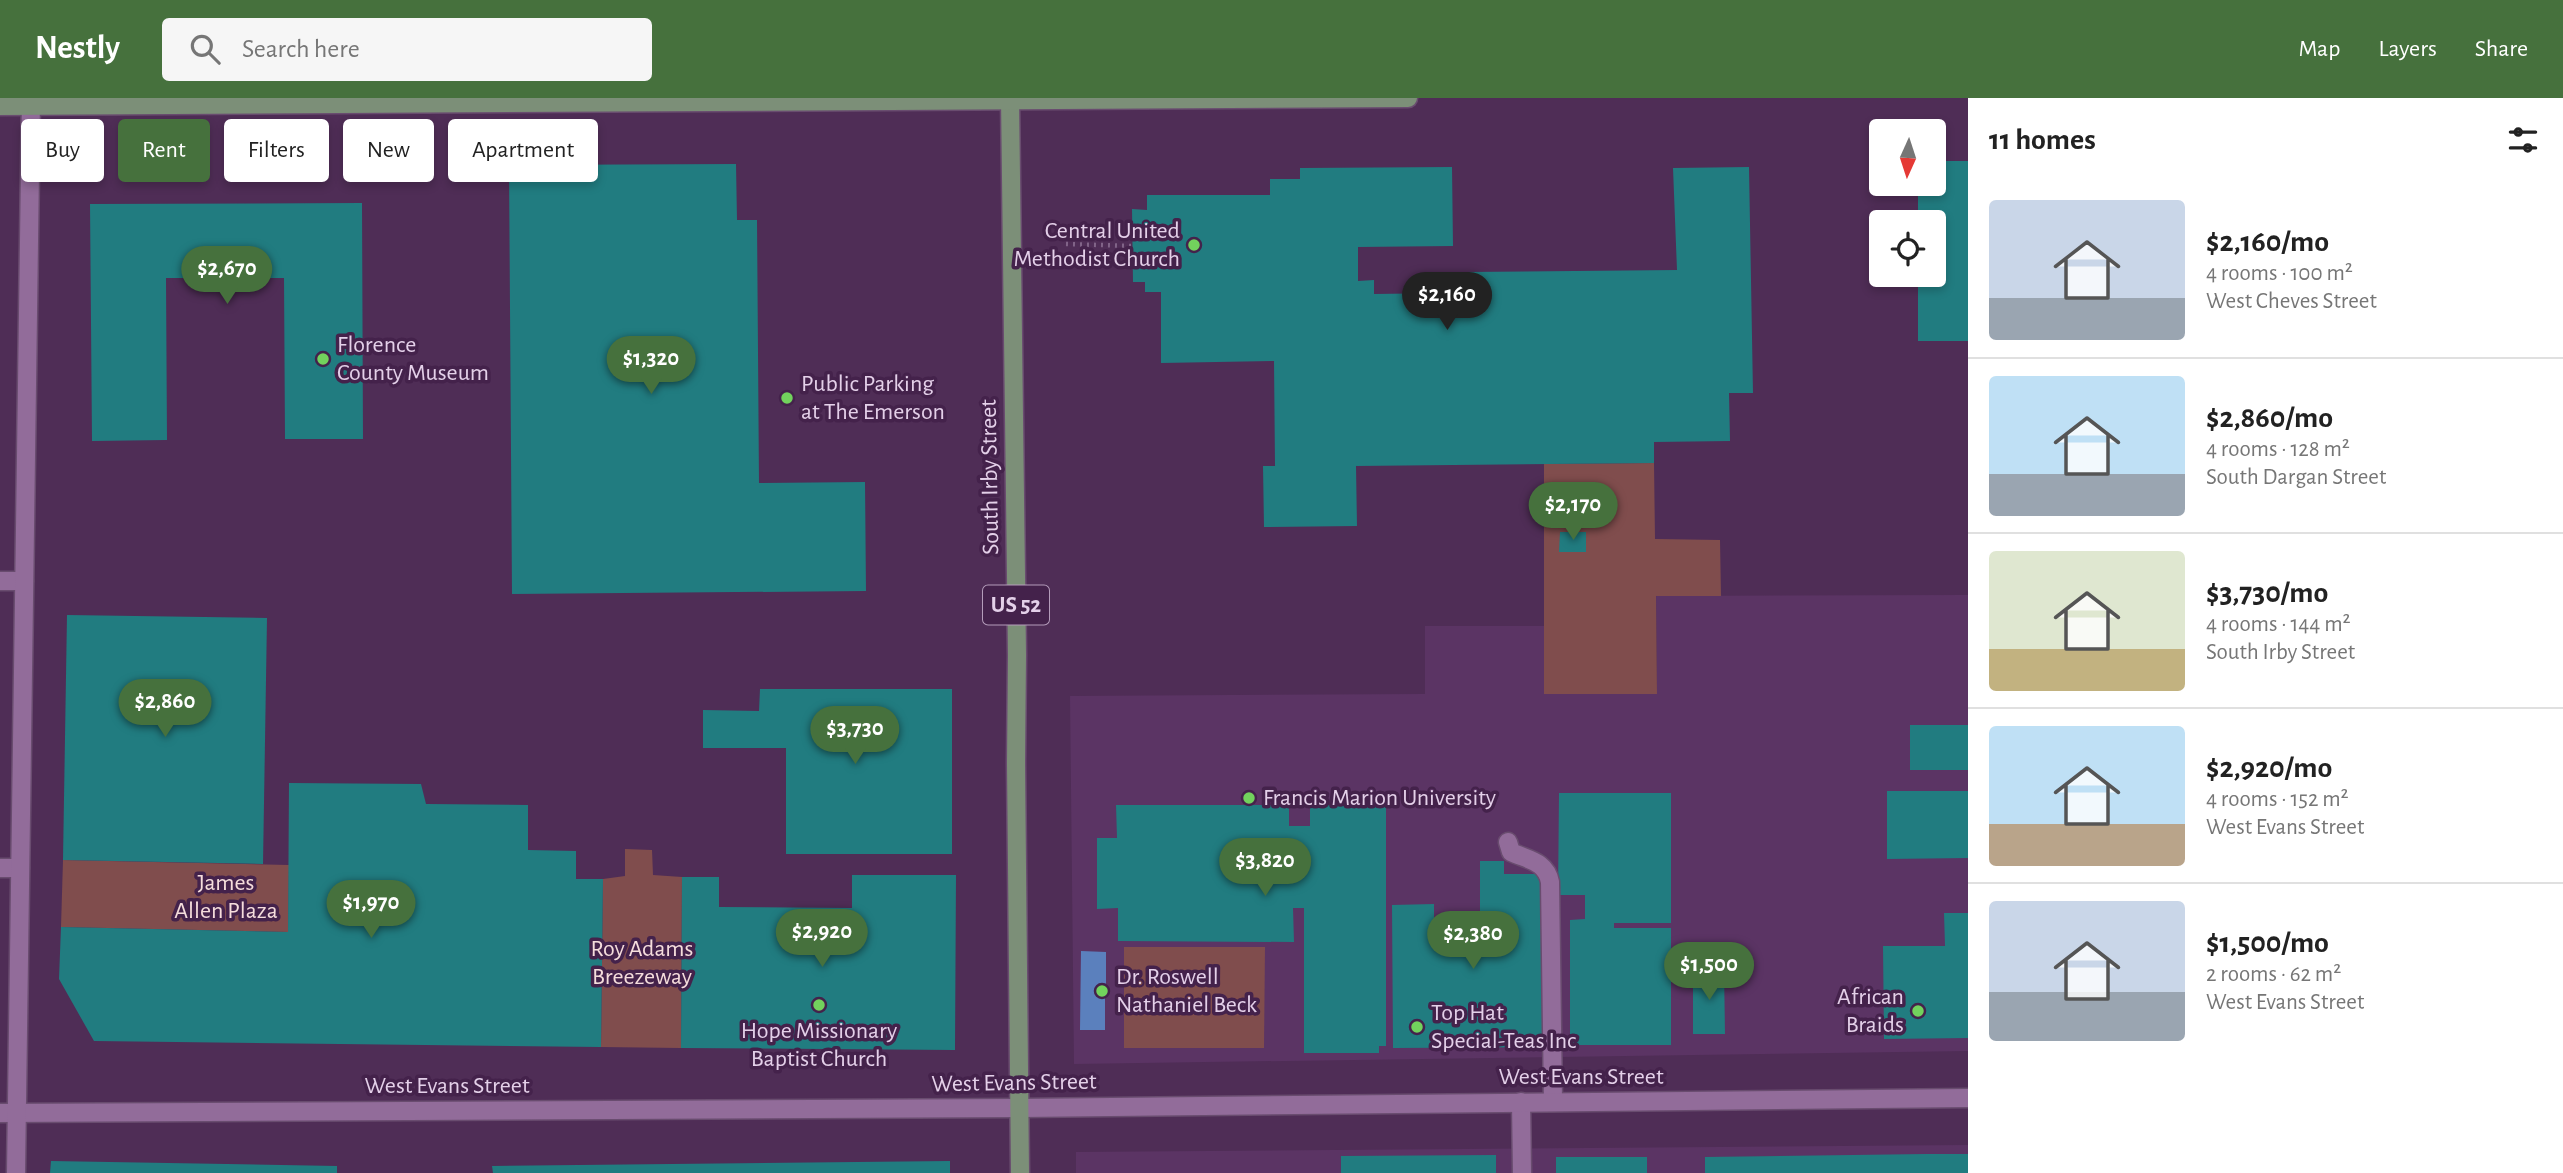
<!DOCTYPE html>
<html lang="en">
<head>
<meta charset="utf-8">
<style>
  :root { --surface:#fff; --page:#f6f6f6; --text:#222; --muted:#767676; --line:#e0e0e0; --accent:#46713d }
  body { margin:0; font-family:"Alegreya Sans",sans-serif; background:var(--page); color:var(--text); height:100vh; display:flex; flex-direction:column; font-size:26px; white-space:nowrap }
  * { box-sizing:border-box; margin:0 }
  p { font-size:23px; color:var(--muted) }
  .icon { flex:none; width:38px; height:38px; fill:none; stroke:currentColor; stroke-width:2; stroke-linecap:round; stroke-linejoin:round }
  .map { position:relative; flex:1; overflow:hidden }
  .drawer { display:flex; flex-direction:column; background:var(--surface); width:595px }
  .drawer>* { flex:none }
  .banner { position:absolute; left:21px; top:21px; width:665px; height:63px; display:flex; gap:14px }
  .needle { width:46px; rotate:183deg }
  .controls { position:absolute; left:1869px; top:21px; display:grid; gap:14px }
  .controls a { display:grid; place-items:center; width:77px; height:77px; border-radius:7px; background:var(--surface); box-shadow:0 4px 10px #0003; font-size:35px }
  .price { position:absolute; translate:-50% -60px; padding:0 16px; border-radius:24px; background:var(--accent); color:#fff; font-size:23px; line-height:46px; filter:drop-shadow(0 2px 4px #0008) }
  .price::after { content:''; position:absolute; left:50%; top:42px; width:21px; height:16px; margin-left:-10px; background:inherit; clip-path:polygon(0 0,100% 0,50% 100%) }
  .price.current { background:#222; color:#fff }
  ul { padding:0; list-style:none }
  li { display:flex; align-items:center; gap:21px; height:175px; padding:0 21px }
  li+li { border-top:2px solid var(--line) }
  li span { display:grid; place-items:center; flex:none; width:196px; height:140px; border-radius:7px; color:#555 }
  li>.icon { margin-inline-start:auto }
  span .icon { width:84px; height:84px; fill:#fffc; stroke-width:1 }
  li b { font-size:30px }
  h2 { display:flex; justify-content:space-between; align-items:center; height:84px; padding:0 21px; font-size:30px }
  .tag { padding:0 24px; border-radius:7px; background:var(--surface); box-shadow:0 4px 10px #0003; font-size:24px; line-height:63px }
  .tag.current { background:var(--accent); color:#fff }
  header { display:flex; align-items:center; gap:42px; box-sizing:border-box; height:98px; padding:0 35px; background:var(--accent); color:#fff }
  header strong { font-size:33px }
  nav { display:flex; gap:38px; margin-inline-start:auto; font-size:24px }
  .search { width:490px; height:63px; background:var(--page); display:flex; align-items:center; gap:18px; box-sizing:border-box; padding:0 24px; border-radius:7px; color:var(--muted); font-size:26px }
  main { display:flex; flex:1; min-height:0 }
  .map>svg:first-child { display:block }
  .built { fill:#5b3464 }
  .green { fill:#804d4d }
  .water { fill:#5b80bd }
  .building { fill:#217c80 }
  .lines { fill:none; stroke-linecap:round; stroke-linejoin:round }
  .minor-casing { stroke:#694c6f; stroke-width:21 }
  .major-casing { stroke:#694c6f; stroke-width:21 }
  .path { stroke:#816488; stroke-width:4.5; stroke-dasharray:2 5; stroke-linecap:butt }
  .minor { stroke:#926c9a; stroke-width:18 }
  .major { stroke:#7c8f78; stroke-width:18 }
  .poi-dot { fill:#72d25d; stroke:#44224b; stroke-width:2.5 }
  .labels { text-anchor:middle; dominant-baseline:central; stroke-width:7; stroke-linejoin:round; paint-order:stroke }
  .shield { fill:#44224b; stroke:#b49cba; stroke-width:2 }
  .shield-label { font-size:23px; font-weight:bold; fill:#e4d0e9 }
  .poi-label { font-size:24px; fill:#e4d0e9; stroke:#44224b; text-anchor:start }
  .street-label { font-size:24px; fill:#e4d0e9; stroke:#44224b }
  .park-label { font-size:24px; fill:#f5dddc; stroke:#44224b }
</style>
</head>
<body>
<header>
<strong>Nestly</strong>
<div class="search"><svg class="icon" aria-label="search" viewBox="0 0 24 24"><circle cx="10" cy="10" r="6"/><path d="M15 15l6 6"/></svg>Search here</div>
<nav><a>Map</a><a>Layers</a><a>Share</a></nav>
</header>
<main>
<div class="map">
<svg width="1968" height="1075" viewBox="0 0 1968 1075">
  <rect width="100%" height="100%" fill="#4f2d56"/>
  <g class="built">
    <path d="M1968,497V953L1074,966L1070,598L1425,596V528H1544V596L1657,595L1656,498Z"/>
    <path d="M1968,1047V1075H1076V1054Z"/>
  </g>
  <g class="green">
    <path d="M1654,365L1655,441L1720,442L1721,498H1656L1657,596H1544V366Z"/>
    <path d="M625,751L652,752L653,777L682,779L681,950L601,949L603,781L625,778Z"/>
    <path d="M63,762L289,767L288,834L61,829Z"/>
    <path d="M1124,849H1265L1264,950H1124Z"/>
  </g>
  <path class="water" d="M1081,853L1106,854V886L1099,887L1098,899H1105V932H1080Z"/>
  <g class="building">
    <path d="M1934,63H1968V243H1918V177H1934V124H1918V86H1934Z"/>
    <path d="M736,66L737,122H757L759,385L865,384L866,493L512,496L509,67Z"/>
    <path d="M1452,69L1453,148L1358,149V183L1374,182V196L1446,195V197H1466L1465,174L1677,172L1673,70L1749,69L1753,295H1729L1730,343L1654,344V365L1356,368L1357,428L1264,429L1263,368H1275L1274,263L1161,265V194H1145V184H1133L1132,111L1147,112V97H1270V81H1300V70Z"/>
    <path d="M362,105L363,341H285L284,180H166L167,342L92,343L90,106Z"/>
    <path d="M1560,434H1586V454H1559Z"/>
    <path d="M67,517L267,520L263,766L63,762Z"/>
    <path d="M760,591H952V756H786V650H703V612L759,613Z"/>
    <rect x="1910" y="627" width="58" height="45"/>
    <path d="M289,685L421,686L426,706L528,707V752L576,753V781H603L601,949L94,943L59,881L61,829L288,834Z"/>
    <path d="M1887,693H1968V760L1887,761Z"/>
    <path d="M1559,695H1671V825H1614V830H1671V947H1570V822L1585,821V797H1558Z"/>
    <path d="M1116,707H1289V728H1310V707H1386V948H1379V955H1304V810H1293L1294,844L1118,843V810L1097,811V740H1117Z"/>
    <path d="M1480,763H1504V776H1540V794H1545L1546,949L1393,950L1392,807L1434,806V834H1480Z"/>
    <path d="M852,777H956L955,952L681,950L682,779H719V809L852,810Z"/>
    <path d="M1944,815H1968V940L1884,941L1883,848H1945Z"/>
    <path d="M1693,871H1724L1725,936H1693Z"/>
    <path d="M1926,1056H1968V1075H1705V1059Z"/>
    <path d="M1496,1057V1075H1341V1058Z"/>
    <rect x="1556" y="1059" width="91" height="16"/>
    <path d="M51,1063L337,1068V1075H50Z"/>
    <path d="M950,1063V1075H493L492,1068Z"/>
  </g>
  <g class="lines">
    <defs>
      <g id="minor">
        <path d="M0,483H24"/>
        <path d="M1508,744L1511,754C1528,762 1546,763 1550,784L1553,1004"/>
        <path d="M0,770H20"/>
        <path d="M1521,1004L1522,1075"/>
        <path d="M0,1015L1020,1010L1968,1000"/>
        <path d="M16,1075L31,0"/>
      </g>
      <g id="major">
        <path d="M1010,0L1017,557L1016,665L1020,1075"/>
        <path d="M0,8L1408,0"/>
      </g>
    </defs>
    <use href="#minor" class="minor-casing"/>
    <use href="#major" class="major-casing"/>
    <path class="path" d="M1066,146L1133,148"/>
    <use href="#minor" class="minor"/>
    <use href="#major" class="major"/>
  </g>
  <g class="poi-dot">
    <circle cx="1194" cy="147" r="7"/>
    <circle cx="323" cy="261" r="7"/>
    <circle cx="787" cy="300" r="7"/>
    <circle cx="1249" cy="700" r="7"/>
    <circle cx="1102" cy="893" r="7"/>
    <circle cx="819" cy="907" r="7"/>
    <circle cx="1918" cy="913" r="7"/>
    <circle cx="1417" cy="929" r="7"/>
  </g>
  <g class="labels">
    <rect class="shield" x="983" y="487.5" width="66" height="39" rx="5"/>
    <g class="shield-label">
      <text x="1016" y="507">US 52</text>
    </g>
    <g class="poi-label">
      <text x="1180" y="133" text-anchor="end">Central United<tspan x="1180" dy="28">Methodist Church</tspan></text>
      <text x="337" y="247">Florence<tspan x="337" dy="28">County Museum</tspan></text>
      <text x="801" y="286">Public Parking<tspan x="801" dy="28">at The Emerson</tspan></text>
      <text x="1263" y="700">Francis Marion University</text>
      <text x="1116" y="879">Dr. Roswell<tspan x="1116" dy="28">Nathaniel Beck</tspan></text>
      <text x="1904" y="899" text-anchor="end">African<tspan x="1904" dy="28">Braids</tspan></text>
      <text x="1431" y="915">Top Hat<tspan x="1431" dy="28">Special-Teas Inc</tspan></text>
      <text x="819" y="933" text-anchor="middle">Hope Missionary<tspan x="819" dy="28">Baptist Church</tspan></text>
    </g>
    <g class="street-label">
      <text transform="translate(990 379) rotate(-91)">South Irby Street</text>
      <text x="1581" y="979">West Evans Street</text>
      <text transform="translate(1014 985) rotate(-1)">West Evans Street</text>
      <text x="447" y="988">West Evans Street</text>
    </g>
    <g class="park-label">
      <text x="226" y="785">James<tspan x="226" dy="28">Allen Plaza</tspan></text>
      <text x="642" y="851">Roy Adams<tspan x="642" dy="28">Breezeway</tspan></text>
    </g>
  </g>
</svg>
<div class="controls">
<a><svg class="needle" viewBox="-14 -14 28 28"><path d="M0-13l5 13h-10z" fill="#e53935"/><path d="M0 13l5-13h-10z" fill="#767676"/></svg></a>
<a><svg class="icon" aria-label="locate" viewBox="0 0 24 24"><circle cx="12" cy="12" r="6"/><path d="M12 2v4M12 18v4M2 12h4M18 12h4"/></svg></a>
</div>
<b class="price" style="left:227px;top:208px">$2,670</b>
<b class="price current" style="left:1447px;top:234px">$2,160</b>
<b class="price" style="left:651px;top:298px">$1,320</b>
<b class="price" style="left:1573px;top:444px">$2,170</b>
<b class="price" style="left:165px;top:641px">$2,860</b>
<b class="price" style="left:855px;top:668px">$3,730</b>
<b class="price" style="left:1265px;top:800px">$3,820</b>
<b class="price" style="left:371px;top:842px">$1,970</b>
<b class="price" style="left:822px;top:871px">$2,920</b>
<b class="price" style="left:1473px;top:873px">$2,380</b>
<b class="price" style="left:1709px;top:904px">$1,500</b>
<div class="banner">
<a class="tag">Buy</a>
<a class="tag current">Rent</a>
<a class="tag">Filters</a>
<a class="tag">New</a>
<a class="tag">Apartment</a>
</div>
</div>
<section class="drawer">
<h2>11 homes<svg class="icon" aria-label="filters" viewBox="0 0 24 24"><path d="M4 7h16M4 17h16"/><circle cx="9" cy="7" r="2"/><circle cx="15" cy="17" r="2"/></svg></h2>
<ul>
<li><span style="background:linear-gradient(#c9d6e8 70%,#9aa5b1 0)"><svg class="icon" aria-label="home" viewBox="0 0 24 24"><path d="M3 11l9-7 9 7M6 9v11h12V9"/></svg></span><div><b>$2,160/mo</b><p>4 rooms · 100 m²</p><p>West Cheves Street</p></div></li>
<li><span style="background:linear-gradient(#bfe0f5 70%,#9aa5b1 0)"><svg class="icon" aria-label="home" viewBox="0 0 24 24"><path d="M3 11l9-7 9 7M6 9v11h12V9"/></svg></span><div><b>$2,860/mo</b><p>4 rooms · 128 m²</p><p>South Dargan Street</p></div></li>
<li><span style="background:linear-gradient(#dfe7d0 70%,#c2b280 0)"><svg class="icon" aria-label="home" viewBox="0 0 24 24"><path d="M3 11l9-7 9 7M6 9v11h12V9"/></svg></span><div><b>$3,730/mo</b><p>4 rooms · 144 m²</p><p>South Irby Street</p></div></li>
<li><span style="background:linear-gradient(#bfe0f5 70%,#b9a48a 0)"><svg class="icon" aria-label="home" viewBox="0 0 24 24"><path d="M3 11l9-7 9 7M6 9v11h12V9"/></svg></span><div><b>$2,920/mo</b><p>4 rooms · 152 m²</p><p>West Evans Street</p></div></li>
<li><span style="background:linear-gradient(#c9d6e8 65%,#9aa5b1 0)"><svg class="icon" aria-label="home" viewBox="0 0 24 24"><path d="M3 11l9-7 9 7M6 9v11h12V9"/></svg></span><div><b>$1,500/mo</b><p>2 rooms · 62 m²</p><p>West Evans Street</p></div></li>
</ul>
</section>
</main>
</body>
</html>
